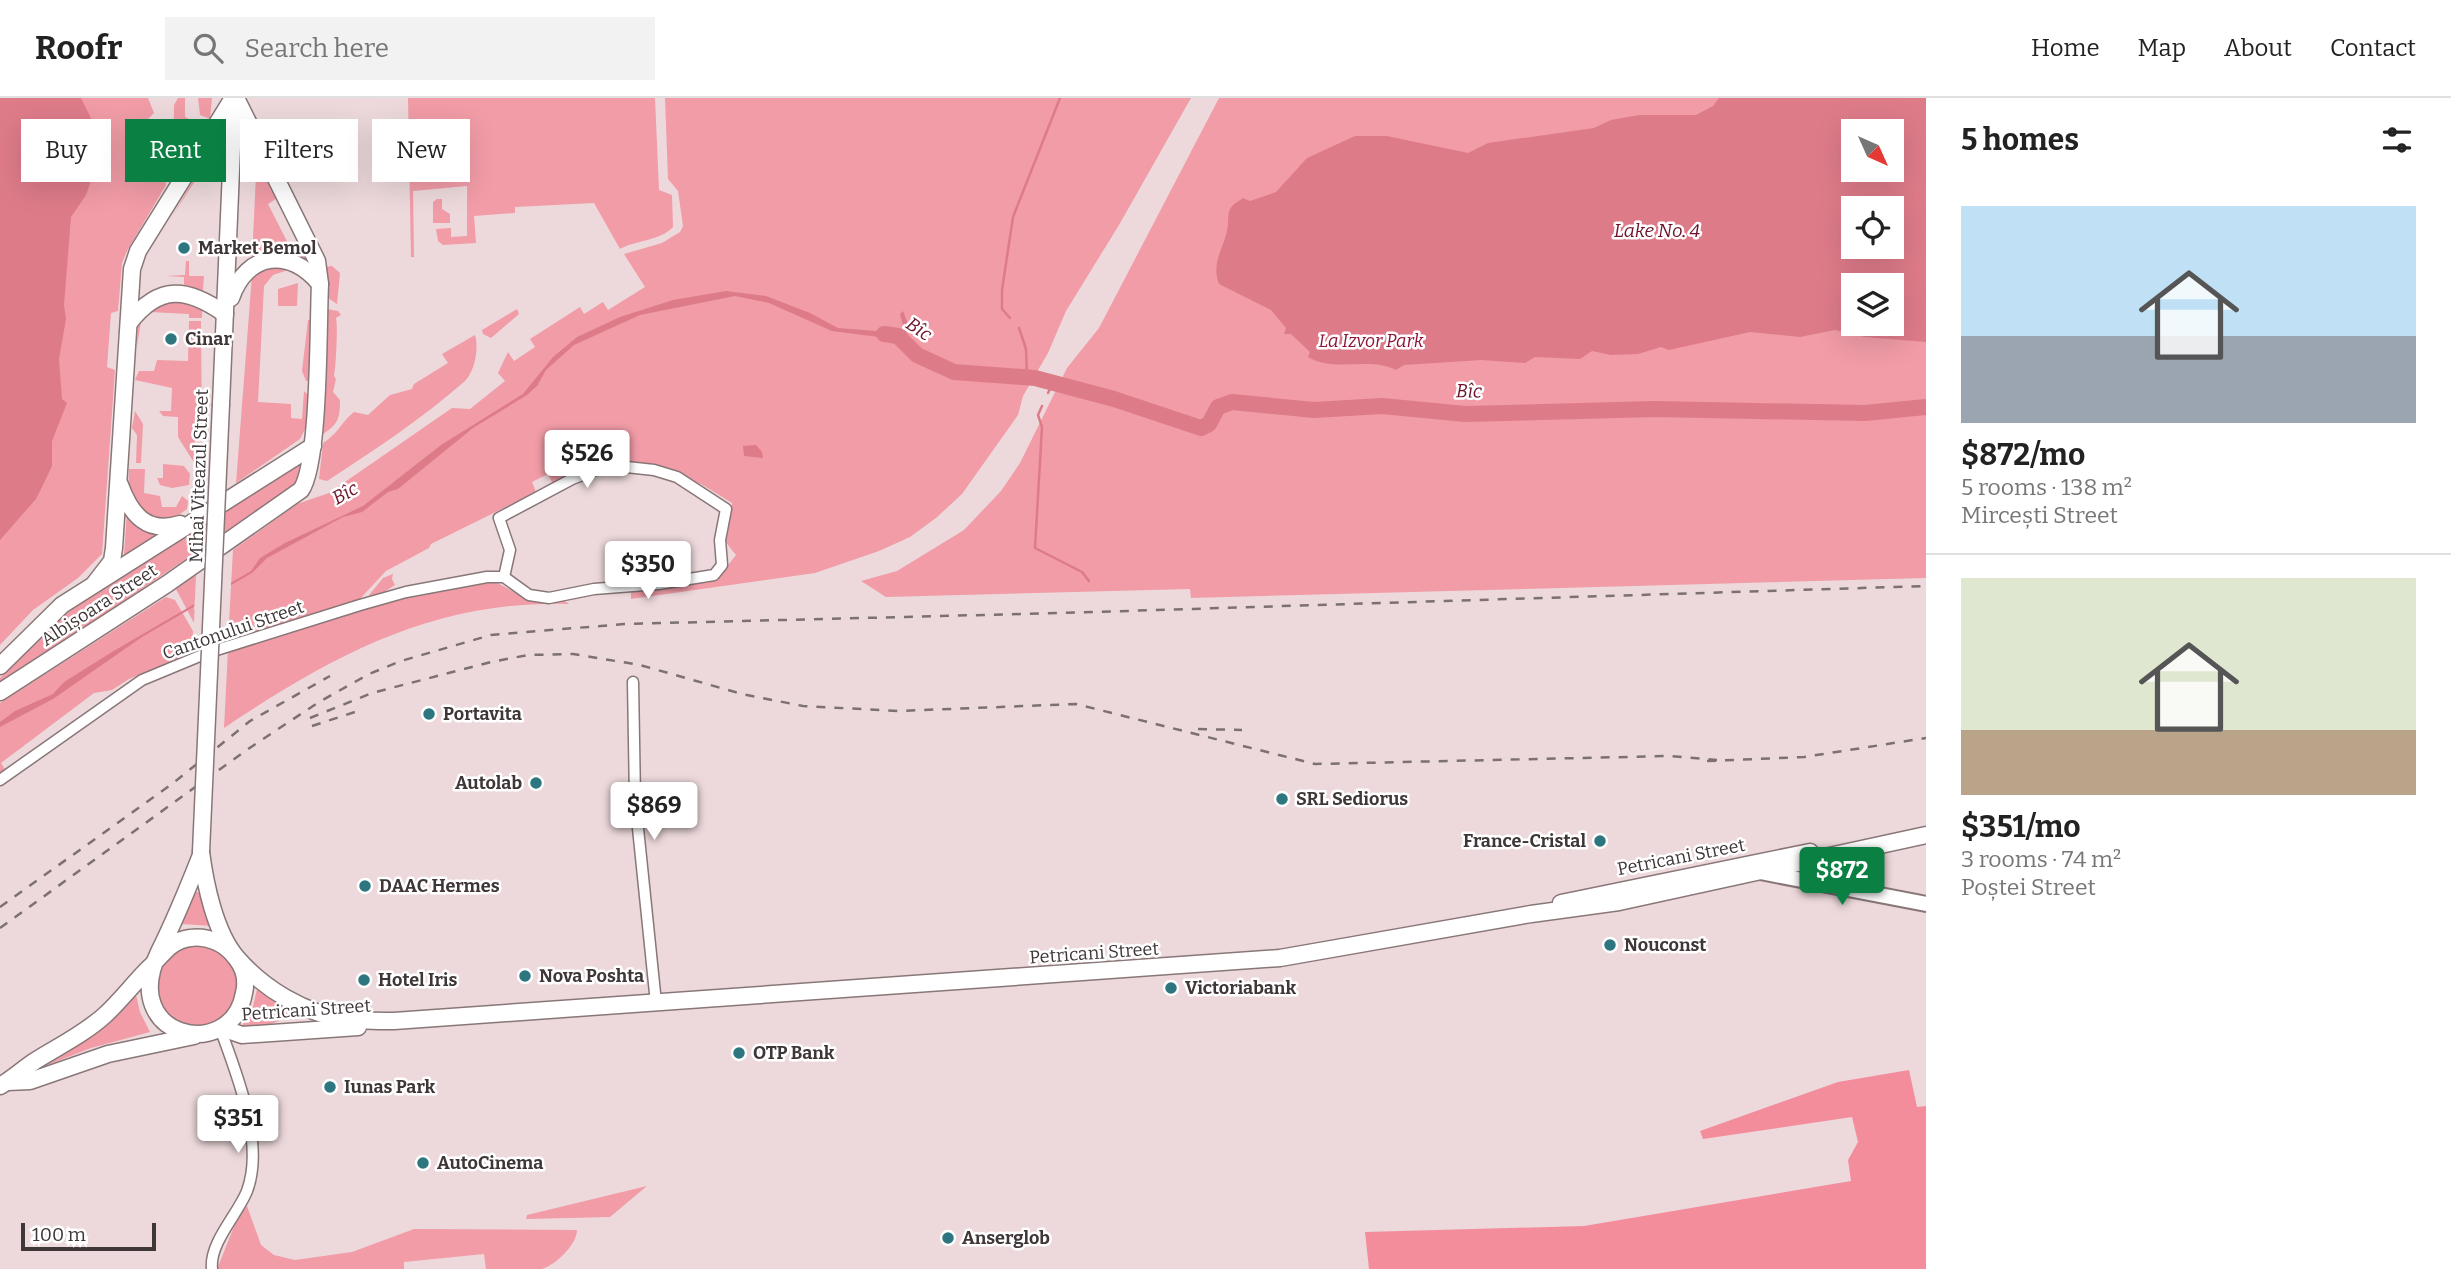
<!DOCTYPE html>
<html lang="en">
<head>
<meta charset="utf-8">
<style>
  :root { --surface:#fff; --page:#f2f2f2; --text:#222; --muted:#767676; --line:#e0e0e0; --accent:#0b8043 }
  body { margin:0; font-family:Bitter,serif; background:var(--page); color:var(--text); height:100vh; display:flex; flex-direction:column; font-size:26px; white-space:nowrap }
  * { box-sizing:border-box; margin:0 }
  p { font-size:23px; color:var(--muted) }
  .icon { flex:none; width:38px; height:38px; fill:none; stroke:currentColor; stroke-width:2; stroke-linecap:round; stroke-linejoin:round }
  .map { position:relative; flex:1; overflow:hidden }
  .details { display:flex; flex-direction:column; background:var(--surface); width:525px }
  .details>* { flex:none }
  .top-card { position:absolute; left:21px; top:21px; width:665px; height:63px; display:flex; gap:14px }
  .needle { width:46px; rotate:135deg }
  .tools { position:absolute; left:1841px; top:21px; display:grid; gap:14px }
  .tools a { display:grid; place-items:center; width:63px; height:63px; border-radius:0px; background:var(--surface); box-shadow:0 7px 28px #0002; font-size:35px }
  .scale { position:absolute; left:21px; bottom:18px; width:135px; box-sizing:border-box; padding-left:7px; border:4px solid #3e3637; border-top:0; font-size:19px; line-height:24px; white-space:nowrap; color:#3e3637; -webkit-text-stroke:5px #fff; paint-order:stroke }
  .price { position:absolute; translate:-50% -60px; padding:0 16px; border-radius:7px; background:#fff; color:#222; font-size:23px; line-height:46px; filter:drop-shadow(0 2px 4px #0008) }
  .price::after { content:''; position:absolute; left:50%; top:42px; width:21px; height:16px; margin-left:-10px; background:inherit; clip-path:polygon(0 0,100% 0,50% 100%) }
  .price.active { background:var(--accent); color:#fff }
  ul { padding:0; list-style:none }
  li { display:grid; align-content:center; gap:14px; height:371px; padding:0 35px }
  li+li { border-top:2px solid var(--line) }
  li span { display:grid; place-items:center; height:217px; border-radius:0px; color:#555 }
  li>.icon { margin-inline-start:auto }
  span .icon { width:126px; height:126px; fill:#fffc; stroke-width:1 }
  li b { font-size:30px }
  h2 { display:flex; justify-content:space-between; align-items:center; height:84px; padding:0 35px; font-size:30px }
  .tag { padding:0 24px; border-radius:0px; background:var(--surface); box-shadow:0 7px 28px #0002; font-size:24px; line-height:63px }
  .tag.active { background:var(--accent); color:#fff }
  header { display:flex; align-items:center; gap:42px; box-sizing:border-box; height:98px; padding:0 35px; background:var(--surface); border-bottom:2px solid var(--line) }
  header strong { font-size:33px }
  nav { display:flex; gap:38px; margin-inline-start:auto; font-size:24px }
  .search { width:490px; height:63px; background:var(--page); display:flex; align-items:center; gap:18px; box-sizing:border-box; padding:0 24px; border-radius:0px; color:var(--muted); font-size:26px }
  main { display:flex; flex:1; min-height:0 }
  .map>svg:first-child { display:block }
  .green { fill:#f19ca7; fill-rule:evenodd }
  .forest { fill:#f38d9c }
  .water { fill:#de7b89; fill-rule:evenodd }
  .pier { fill:#edd9db }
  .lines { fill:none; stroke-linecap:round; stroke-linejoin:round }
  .stream { stroke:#de7b89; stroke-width:2.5 }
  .river { stroke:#de7b89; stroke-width:16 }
  .minor-casing { stroke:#897778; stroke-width:13 }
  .secondary-casing { stroke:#897778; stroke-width:18 }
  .primary-casing { stroke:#897778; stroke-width:19 }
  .minor { stroke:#fff; stroke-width:10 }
  .secondary { stroke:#fff; stroke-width:14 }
  .primary { stroke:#fff; stroke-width:16 }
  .rail { stroke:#7c7071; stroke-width:2.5; stroke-dasharray:9 9; stroke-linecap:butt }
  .primary-bridge-casing { stroke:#897778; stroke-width:19; stroke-linecap:butt }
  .primary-bridge { stroke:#fff; stroke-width:16 }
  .poi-dot { fill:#2d757f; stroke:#fff; stroke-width:2.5 }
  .labels { text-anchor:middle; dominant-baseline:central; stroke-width:5; stroke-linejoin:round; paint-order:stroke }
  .poi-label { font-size:18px; font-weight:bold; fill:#3e3637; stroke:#fff; text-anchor:start }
  .park-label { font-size:18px; font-style:italic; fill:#8c1337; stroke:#fff }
  .street-label { font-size:18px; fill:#3e3637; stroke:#fff }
  .water-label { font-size:19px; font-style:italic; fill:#6d142b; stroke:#fff }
</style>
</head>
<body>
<header>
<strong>Roofr</strong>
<div class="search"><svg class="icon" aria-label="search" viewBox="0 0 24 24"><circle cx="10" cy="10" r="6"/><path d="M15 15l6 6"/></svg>Search here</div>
<nav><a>Home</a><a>Map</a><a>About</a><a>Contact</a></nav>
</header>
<main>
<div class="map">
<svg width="1926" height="1171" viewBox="0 0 1926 1171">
  <rect width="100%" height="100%" fill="#edd9db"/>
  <g class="green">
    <path d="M0,0H148L154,15L146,23H138V50L149,77L164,75L166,87L127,153L122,165L118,213L111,215L107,269L115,272L102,456L78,480L33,512L0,547Z"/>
    <path d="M178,0H185V19L197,25L203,33L173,77L174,7Z"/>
    <path d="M198,0H212L210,21L200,17Z"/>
    <path d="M408,0H655L659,92L672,97L673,129C660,143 636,142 620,151L594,105L515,109V115L474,118L476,145L443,147L438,143L436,131L451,130V139L467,138V88L413,93L414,159H411Z"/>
    <path d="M665,0H1191L1119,127L1066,213L1048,255L1023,298L1018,317L962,396L936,420L910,439L879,453L815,475L631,501V494L670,490L693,483L707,485L721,476L736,457C711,429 733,433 732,405L701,386L676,375L628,365L627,362H610L603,353L591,356L595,365L589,368L586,362L574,367L573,378L554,388L548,376L532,384L536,394L431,446L429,450L386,473L358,503L228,544L233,452L297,406L329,395L452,310L470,311L505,283L498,275L508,254L514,263L535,249L530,241L580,209L584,216L603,204L608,212L645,189L624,156L662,145L680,134L683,128L678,93L668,81Z"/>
    <path d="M1219,0H1926V480L1191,500L1190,491L886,499L861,483L897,473L964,432L1001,393L1020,365L1067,270L1099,230ZM1853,33H1892V72H1853ZM1853,110H1892V149H1853ZM1853,187H1892V226H1853Z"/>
    <path d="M289,23L290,30L262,35L268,24Z"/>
    <path d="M322,47L314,61L304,62L303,49Z"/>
    <path d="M209,51L208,84L195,83L173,117L193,83L190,81Z"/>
    <path d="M257,55L279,99L268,106L293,155L303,154L309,162L291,157L252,162Z"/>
    <path d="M437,101H442V111L450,116V125H433V104Z"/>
    <path d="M186,163H189V178H204L203,192L184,189V179L165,178L185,177Z"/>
    <path d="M273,167L294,170L273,177L264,188L258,304L291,306V320L302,321L304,293L308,297L307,327L300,341L236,385L252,177Z"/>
    <path d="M332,168L340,175L337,206L328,200L325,169Z"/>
    <path d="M298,185L297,208H278V191Z"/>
    <path d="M162,203L202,204V220H189V216L149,214L141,223L137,249L138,222Z"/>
    <path d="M327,211L338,213L341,217L336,220C338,229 336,268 334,278L336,281L333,294L340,302C340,321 338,327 321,337Z"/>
    <path d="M517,211L519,216L491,240L483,236L482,232Z"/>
    <path d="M308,222H311L309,283H306L302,273Z"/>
    <path d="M189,223H201L202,341L195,339L194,354L200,362L199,405L198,371L178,339V319L163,318L159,313H171L172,290L135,282L139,273H154L157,262L188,263Z"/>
    <path d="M475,237C479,250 475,273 465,283C424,319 375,352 327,383L319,381L323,345C340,334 342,323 354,314L368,317L390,297L412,291L414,286L448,265L442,256Z"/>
    <path d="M135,313L143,326L141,365H136L137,337L132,330Z"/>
    <path d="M163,366L184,368L190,376L189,387L172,390L160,387L157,380H163Z"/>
    <path d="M298,366L302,369L301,383L0,587V580L51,528L78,506Z"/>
    <path d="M129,371H145L144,395L160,398L162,409H176L182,398L188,403L187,411L167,425L148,422L128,396Z"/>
    <path d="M127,414L161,434L124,457Z"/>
    <path d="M393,476L392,481L395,487L378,498L366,501L383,480Z"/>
    <path d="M196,477L194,525L176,491Z"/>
    <path d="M494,484C507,488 518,499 530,501C545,503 557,496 569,506C434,502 333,557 224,630L228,552L379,505Z"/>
    <path d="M166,499L175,502L193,533L192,556L129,581L112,592L94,595L1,665L6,673L0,678V605Z"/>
    <path d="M196,794L202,795L213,828L182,826Z"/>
    <circle cx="196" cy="887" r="41"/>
    <path d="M257,891L292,915V918L263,929H241L252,913Z"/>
    <path d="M136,897L140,914L150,934L91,950L42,969L41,966L87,942Z"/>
    <path d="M647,1088L610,1119L526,1121L527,1117Z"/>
    <path d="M247,1108L261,1147L274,1157L295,1162L352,1154L414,1131L577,1132C577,1146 556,1167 542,1171C527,1171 502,1171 486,1171L484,1156L404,1164V1171H217L241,1111Z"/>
  </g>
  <path class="forest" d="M1909,972L1917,1009L1926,1008V1171H1369L1365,1134L1584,1128L1851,1083L1848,1062L1858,1044L1852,1019L1703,1041L1700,1033L1838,984Z"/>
  <g class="water">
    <path d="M0,0H81L99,37L101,54L86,97L71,119L64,207L66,221L59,261L62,301L67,305L52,343V368L43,387L36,401L0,442Z"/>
    <path d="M1719,0H1926V244L1865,239L1835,232L1800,239L1750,234L1669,252L1661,249L1638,256L1611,257L1592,253L1580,261L1535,259L1525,265L1481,262L1404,267L1396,272C1370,258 1334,275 1308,259L1310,254L1291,236H1284L1286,230L1271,212L1219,186C1211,166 1223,151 1227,133C1229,126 1227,117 1230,111C1233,106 1239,103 1243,100L1250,103L1276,94L1307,60L1355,38H1387L1468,55L1488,45L1594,30L1611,22L1639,17H1696L1713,8ZM1892,33V72H1853V33ZM1892,110V149H1853V110ZM1892,187V226H1853V187Z"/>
    <path d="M726,193L766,198L810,215L838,230L901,235L904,232L900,216L903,213L909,229L902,242L832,233L769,205L735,198L640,217L574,247L546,272L537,288L527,297L473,330L398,391L388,394L362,414L343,419L267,460L252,475L142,539L53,601L0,629V624L15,613L53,596L64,584L112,554L251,473L260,460L285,445L363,408L441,347L523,296L553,259L577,239L620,219L673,202Z"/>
    <path d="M756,347L762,354L763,360L744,358L743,348Z"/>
  </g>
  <path class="pier" d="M231,478V490L194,512L195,500Z"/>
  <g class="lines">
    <g class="stream">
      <path d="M1010,220L1002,211V192L1013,119L1060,0"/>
      <path d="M1019,230L1026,251L1027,279"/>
      <path d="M1048,295L1053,285"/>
      <path d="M1042,308L1038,317L1042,329L1035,450L1082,474L1089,483"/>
    </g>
    <path class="river" d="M884,236L898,238L917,257L954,274L1035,280L1114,301L1201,330L1209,326L1218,309L1232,304L1314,312L1382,308L1465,316L1655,311L1865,315L1926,309"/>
    <defs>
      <g id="minor">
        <path d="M633,584L635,701L656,905"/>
        <path d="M0,682L142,582L207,555L360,507L406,494L487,479H504L529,497L549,500L594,491L658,486L714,477L722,467L720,442L726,411L677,379L654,372L617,368L603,369L572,381L499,420L510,452L504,479"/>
        <path d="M212,1171C209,1145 238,1116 247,1093C265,1045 237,977 220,930"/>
      </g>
      <path id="secondary" d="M1760,774L1926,806"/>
      <g id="primary">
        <path d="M231,200C247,154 290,149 320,186"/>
        <path d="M129,225C159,186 187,189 225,216"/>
        <path d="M221,306L234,2"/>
        <path d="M120,387C131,417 147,436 180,426"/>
        <path d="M95,485L112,463L114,450L132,171L138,153L233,0"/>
        <path d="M0,568L62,507L313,348"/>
        <path d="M0,594L167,486L301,392C320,365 318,226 320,186L317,163L236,0"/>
        <path d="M201,754C205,785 215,835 237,860C264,891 305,916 346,921C362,923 379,923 394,923L1280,860L1531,816L1619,804L1926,737"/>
        <path d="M1561,805L1810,754"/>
        <path d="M222,930L242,937L358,929"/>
        <path d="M7,984L30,983L108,956L194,938"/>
        <path d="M0,988C12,981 23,971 35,963C59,948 84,936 105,917C121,902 134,885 149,870C163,857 169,843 190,840C208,837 226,846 236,860C244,870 247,883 244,895C232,965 117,941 159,854C175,822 188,790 201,757"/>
      </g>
    </defs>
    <use href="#minor" class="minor-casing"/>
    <use href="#secondary" class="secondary-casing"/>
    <use href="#primary" class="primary-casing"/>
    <use href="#minor" class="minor"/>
    <use href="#secondary" class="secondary"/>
    <use href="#primary" class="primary"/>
    <g class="rail">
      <path d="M310,620L372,595L491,564L528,557L573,556L640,567L742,596L803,608L898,613L1076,606L1315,666L1669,658L1717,662"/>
      <path d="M312,628L361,612"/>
      <path d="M1198,631L1242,632"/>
      <path d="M1707,663L1804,659L1926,640"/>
      <path d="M0,809L172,686L250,623L330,578"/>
      <path d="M0,830L248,651L319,604L369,576L401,563L491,537L624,526L1061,515L1926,488"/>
    </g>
    <defs>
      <path id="primary-bridge" d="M201,754L221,306"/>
    </defs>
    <use href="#primary-bridge" class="primary-bridge-casing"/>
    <use href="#primary-bridge" class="primary-bridge"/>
  </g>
  <g class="poi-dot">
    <circle cx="184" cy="150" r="7"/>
    <circle cx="171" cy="241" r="7"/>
    <circle cx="429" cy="616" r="7"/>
    <circle cx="536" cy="685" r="7"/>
    <circle cx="1282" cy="701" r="7"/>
    <circle cx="1600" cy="743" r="7"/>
    <circle cx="365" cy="788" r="7"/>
    <circle cx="1610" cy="847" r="7"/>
    <circle cx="525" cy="878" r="7"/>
    <circle cx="364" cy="882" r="7"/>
    <circle cx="1171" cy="890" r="7"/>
    <circle cx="739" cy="955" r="7"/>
    <circle cx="330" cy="989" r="7"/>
    <circle cx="423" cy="1065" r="7"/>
    <circle cx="948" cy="1140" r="7"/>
  </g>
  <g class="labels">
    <g class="poi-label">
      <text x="198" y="150">Market Bemol</text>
      <text x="185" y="241">Cinar</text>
      <text x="443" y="616">Portavita</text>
      <text x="522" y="685" text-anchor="end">Autolab</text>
      <text x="1296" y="701">SRL Sediorus</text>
      <text x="1586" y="743" text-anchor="end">France-Cristal</text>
      <text x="379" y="788">DAAC Hermes</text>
      <text x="1624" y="847">Nouconst</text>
      <text x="539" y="878">Nova Poshta</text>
      <text x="378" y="882">Hotel Iris</text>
      <text x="1185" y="890">Victoriabank</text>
      <text x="753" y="955">OTP Bank</text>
      <text x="344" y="989">Iunas Park</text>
      <text x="437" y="1065">AutoCinema</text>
      <text x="962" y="1140">Anserglob</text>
    </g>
    <g class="park-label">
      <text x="1371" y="243">La Izvor Park</text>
    </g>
    <g class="street-label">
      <text transform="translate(199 378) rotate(-88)">Mihai Viteazul Street</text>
      <text transform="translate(99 507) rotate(-33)">Albișoara Street</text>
      <text transform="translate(233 532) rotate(-19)">Cantonului Street</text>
      <text transform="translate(1681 759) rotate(-11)">Petricani Street</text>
      <text transform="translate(1094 855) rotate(-4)">Petricani Street</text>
      <text transform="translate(306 912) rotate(-4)">Petricani Street</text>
    </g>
    <g class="water-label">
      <text x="1657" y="132">Lake No. 4</text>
      <text transform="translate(919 231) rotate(34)">Bîc</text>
      <text transform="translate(1469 293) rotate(1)">Bîc</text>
      <text transform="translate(345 395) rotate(-29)">Bîc</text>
    </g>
  </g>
</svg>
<div class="tools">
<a><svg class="needle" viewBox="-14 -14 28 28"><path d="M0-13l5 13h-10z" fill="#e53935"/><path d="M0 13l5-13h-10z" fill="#767676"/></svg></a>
<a><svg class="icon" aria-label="locate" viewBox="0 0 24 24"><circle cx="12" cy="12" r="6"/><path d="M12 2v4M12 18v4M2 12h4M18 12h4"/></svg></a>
<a><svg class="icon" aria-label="layers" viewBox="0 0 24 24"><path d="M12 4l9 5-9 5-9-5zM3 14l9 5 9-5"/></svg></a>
</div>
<div class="scale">100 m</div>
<b class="price" style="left:587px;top:392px">$526</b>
<b class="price" style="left:648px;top:503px">$350</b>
<b class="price" style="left:654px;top:744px">$869</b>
<b class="price active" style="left:1842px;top:809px">$872</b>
<b class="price" style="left:238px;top:1057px">$351</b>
<div class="top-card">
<a class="tag">Buy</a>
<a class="tag active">Rent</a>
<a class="tag">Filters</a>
<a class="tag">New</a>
</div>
</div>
<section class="details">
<h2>5 homes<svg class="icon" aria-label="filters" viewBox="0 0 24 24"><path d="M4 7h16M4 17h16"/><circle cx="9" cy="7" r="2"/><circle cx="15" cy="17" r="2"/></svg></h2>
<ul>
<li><span style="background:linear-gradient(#bfe0f5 60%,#9aa5b1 0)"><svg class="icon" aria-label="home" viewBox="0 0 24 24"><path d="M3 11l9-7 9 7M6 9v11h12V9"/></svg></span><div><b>$872/mo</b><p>5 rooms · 138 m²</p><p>Mircești Street</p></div></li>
<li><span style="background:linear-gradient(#dfe7d0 70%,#b9a48a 0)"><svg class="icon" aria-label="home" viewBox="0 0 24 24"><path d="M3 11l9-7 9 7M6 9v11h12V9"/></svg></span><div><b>$351/mo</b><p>3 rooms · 74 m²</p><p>Poștei Street</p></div></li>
</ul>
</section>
</main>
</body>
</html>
